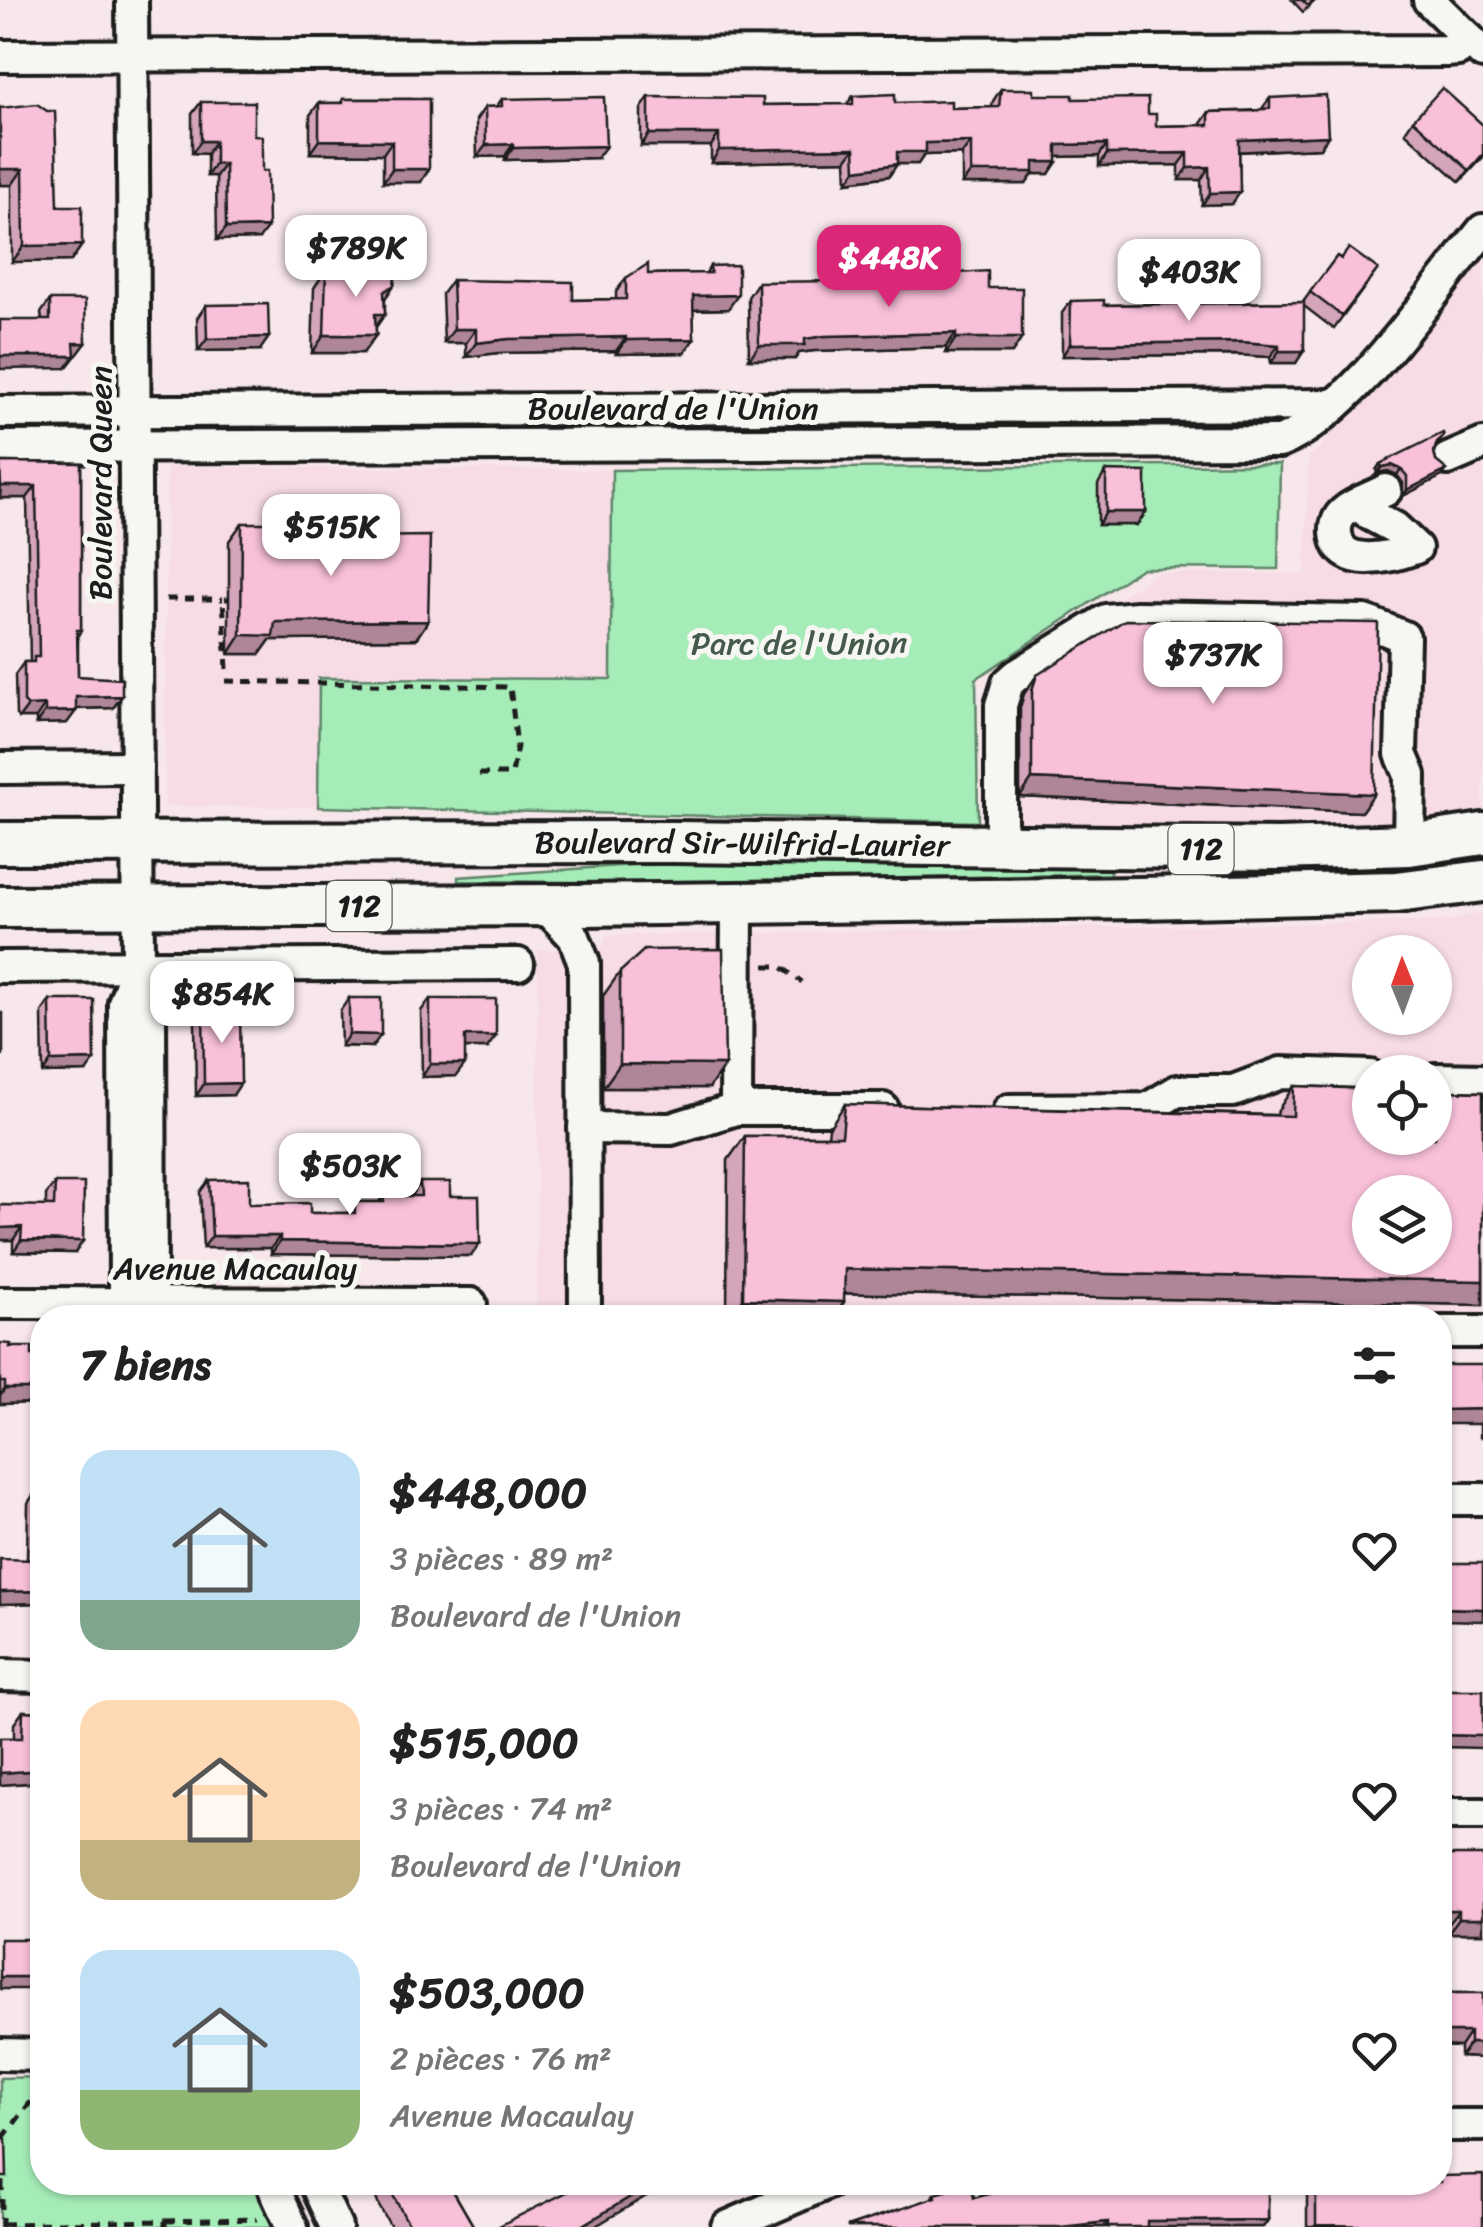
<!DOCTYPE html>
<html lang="fr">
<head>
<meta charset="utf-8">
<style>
  :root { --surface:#fff; --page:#f6f6f6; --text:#222; --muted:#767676; --accent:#db2777 }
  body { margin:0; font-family:Sriracha,sans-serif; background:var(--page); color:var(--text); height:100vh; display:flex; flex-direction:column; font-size:38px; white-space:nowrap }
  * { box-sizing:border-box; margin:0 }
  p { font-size:32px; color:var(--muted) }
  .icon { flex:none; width:55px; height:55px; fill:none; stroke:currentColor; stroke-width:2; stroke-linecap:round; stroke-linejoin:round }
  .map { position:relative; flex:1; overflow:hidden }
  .details { position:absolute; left:30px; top:1305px; width:1422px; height:890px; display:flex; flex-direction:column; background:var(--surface); border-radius:40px; box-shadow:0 2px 8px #0004 }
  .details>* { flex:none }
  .needle { width:65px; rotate:359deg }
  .fabs { position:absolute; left:1352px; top:935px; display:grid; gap:20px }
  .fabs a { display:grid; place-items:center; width:100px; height:100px; border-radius:50%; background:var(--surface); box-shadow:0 2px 8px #0004; font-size:50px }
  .price { position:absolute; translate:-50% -85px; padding:0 22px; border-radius:20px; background:#fff; color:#222; font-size:32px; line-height:65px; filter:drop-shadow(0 2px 5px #0008) }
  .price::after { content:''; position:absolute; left:50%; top:60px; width:30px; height:22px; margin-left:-15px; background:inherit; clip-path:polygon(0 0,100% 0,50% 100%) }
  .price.on { background:var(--accent); color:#fff }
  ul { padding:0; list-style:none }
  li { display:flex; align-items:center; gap:30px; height:250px; padding:0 50px }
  li span { display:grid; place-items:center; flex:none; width:280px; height:200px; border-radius:30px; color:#555 }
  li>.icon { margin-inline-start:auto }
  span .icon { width:120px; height:120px; fill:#fffc; stroke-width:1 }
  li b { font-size:42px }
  h2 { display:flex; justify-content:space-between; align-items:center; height:120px; padding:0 50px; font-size:42px }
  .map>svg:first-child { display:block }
  .built { fill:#f7dbe5; fill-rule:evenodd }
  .green { fill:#a5ecb8; stroke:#60846a; stroke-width:2.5 }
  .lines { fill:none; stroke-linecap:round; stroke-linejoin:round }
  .minor-casing { stroke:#1c1c1c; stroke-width:38 }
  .major-casing { stroke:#1c1c1c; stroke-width:48 }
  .path { stroke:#1c1c1c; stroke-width:5; stroke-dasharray:10 8; stroke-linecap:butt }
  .minor { stroke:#f6f6f2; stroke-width:30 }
  .major { stroke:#f6f6f2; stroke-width:40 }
  .wall { fill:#d5a5bb; stroke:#1c1c1c; stroke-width:2.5 }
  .shaded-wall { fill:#ae8698; stroke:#1c1c1c; stroke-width:2.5 }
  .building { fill:#f8c0d9; stroke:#1c1c1c; stroke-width:2.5; fill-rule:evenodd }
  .labels { text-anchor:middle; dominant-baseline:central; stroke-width:10; stroke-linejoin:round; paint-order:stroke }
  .shield { fill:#f6f6f2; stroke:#5d5d5c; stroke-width:2.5 }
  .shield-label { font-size:30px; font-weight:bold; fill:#1c1c1c }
  .street-label { font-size:32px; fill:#1c1c1c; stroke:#f6f6f2 }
  .park-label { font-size:32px; fill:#455a4b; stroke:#f6f6f2 }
</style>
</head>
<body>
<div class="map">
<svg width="1483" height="2227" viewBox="0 0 1483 2227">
  <rect width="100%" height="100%" fill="#f7e6ea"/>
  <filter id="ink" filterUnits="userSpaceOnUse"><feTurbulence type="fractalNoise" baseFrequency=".01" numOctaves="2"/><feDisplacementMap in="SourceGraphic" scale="20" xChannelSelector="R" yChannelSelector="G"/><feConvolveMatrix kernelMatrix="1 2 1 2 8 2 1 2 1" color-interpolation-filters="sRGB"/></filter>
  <g filter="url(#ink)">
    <g class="built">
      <path d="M1483,250V817L1362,829L986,824L987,684L1158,573L1305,574L1309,456L1318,450Z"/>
      <path d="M167,467L612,470L611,679L319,678L318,807L165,806Z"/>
      <path d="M1483,912V1342L1440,1318H537L538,950L602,948L606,936L1451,921ZM1370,952H1435V1018H1370ZM1370,1072H1435V1138H1370ZM1370,1192H1435V1258H1370Z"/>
    </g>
    <g class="green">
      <path d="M1280,464L1278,569L1142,568L976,679L978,822L318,807L319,678L611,679L612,470Z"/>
      <path d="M693,861L1110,866V874L682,883L458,881V877Z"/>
      <path d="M42,2077V2182L255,2183L276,2227H0V2078Z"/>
    </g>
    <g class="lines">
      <defs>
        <g id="minor">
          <path d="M132,0L138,966L150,1003L151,1291L158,1303L159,1318"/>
          <path d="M1429,0L1483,53"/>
          <path d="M0,56L1446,51L1458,50L1469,39"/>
          <path d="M0,412L1335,405"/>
          <path d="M0,447L1280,442C1353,412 1432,292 1483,230"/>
          <path d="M1448,459L1483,444"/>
          <path d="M1360,503L1369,514L1395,528L1416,548C1394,556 1339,572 1336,533C1335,525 1338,517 1344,512C1355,502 1373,497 1386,490"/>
          <path d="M0,768L137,767"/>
          <path d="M1001,847V705L1008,683L1017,675L1106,620L1137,617L1365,621L1404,637L1401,754L1410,775L1409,845"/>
          <path d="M544,905L574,937L584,963L585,1318"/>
          <path d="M0,967L518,964"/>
          <path d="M1435,1079L1483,1080"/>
          <path d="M736,1109L737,902"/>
          <path d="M1009,1110L1147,1109L1177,1091H1233L1281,1073L1370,1076"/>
          <path d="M584,1128L671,1129L736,1109H883"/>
          <path d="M0,1303L471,1304"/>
          <path d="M121,1318L125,1291L124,1003L138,966"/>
          <path d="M1440,1332H1483"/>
          <path d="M1440,1499H1483"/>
          <path d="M0,1675L42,1676"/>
          <path d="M1440,1814H1483"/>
          <path d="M0,2054L42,2055"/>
          <path d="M1440,2125H1483"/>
          <path d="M271,2182L292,2227"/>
          <path d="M315,2182L336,2227"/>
          <path d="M727,2227L830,2182"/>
        </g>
        <g id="major">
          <path id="s1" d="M0,843L673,842L1278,849L1409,845L1483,834"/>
          <path d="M0,907L581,905L1140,898L1397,892L1483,881"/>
        </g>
      </defs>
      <use href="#minor" class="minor-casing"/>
      <use href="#major" class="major-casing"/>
      <g class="path">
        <path d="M166,599H223"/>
        <path d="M227,669L223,599H229"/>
        <path d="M226,681L510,687L517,746L512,774H479"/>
        <path d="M765,966H780L802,982"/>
        <path d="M3,2138L42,2087"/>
        <path d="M165,2221L257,2219"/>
        <path d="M2,2224L165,2221V2227"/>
        <path d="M2,2227V2178"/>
      </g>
      <use href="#minor" class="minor"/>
      <use href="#major" class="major"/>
    </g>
    <g class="wall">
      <path d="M1292,0H1316L1303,12Z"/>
      <path d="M1001,89L1034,95L1073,99L1148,114L1156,126L1200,125L1209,112L1261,110L1270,98L1328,136L1320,148L1239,152L1240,192L1232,204L1202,205L1201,180H1179V165L1099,166V156L1057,157L1049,174H1033L1026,184H962V154L924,155L918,164H897L889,176L847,182L846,160L711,163V146H641V109L649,97L763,105L847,104L853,96L895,103L951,108L992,107L993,101Z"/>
      <path d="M343,99H429L421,182H383V154L310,153V115L319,103H341Z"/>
      <path d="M502,99L597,158L505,160V156L477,157L476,120L485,107H496Z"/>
      <path d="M201,102L254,135L259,239L217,240L216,176H207V154L192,153V114Z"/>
      <path d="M0,108L58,206L82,245L71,261L12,262V185H0Z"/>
      <path d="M1413,120L1483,157L1460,182L1405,132Z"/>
      <path d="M1337,256L1341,259L1378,269L1334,329L1304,306L1296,363H1271L1270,357L1234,355L1062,356V313L1071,301L1104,305L1303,302Z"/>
      <path d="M710,266L728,309L693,310L694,339L684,353L616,354V351L498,353L466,357V343H444L442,294L452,280L573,300L616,299V292L626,278L648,274L706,273Z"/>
      <path d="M326,270L394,285L385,299V314L376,327V335L363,353H312L314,288Z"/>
      <path d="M914,276L988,288L1022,338L1012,353H946V347L814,351L799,353L795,359H749L748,297L758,282L838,289L906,288Z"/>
      <path d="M50,300L86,343L66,368L42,320L41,313Z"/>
      <path d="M206,305L260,350L198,351L197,318Z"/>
      <path d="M1444,436L1436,446L1434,452L1436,461L1442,476L1403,496V483L1397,475L1388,471L1377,473L1376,470L1380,464Z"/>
      <path d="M0,462L81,463V630L78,636V676L122,696L113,708L76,709L67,723L36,724V718H19L16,715L15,675L24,662H30L27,498H0Z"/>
      <path d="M1106,471L1146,512L1137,525H1098V484Z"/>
      <path d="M242,523L272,538L428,621L416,639L270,640L260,654H229V541Z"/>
      <path d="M1037,675L1374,794L1361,812L1020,797V708L1024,694Z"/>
      <path d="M620,972L709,1088H603V996Z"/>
      <path d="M349,998L372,1047L341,1046L340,1011Z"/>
      <path d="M430,999L487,1048H465L456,1076L422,1077L421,1011Z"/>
      <path d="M50,1000L86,1072L43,1073L42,1012Z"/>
      <path d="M203,1009L233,1095L196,1096L195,1021Z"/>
      <path d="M1294,1086L1483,1092V1305L844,1293L834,1318H727L728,1160L745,1136H828L829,1128L845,1104L1277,1115L1278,1110Z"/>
      <path d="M209,1180L249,1204L310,1213H347L355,1202H379L383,1196H412L420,1182L450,1196L471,1256L271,1254V1248H203L200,1192Z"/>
      <path d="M55,1183L75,1253L13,1252V1240H0L46,1206V1195Z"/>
      <path d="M0,1343L32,1355H42V1417H38V1403L0,1404Z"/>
      <path d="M1483,1365V1437H1480V1424Z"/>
      <path d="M36,1491H42V1603L0,1604L27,1560L28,1503Z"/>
      <path d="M23,1711L42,1712V1782L0,1785V1738H14V1724Z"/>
      <path d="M1440,1855L1483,1933H1448Z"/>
      <path d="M1440,1993H1483V2058L1460,2057V2047L1440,2046Z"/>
      <path d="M1442,2176L1483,2227H1307V2193L1314,2182H1440Z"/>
      <path d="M370,2182H448L474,2227H391L379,2206Z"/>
      <path d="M1016,2182H1268V2220L1263,2227H847L932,2199L935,2194L974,2198L1012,2188Z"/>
    </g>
    <g class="shaded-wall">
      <path d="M649,134H719L711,146H641Z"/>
      <path d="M1328,136L1320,148L1230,152L1239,140Z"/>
      <path d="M319,140L392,141L383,154L310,153Z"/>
      <path d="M201,141H215L207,154L192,153Z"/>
      <path d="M971,142L962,154L924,155L918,164H888L897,152L926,143Z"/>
      <path d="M513,144L505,156L477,157L486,145Z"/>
      <path d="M1107,144L1099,156L1049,157L1057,145Z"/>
      <path d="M606,146L597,158L505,160L513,148Z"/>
      <path d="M855,148L846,160L711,163L719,150Z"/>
      <path d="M1188,153L1179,165L1099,166L1107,154Z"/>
      <path d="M1483,154V157L1460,182L1469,170Z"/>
      <path d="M1034,162H1057L1049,174H1033L1026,184H962L971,172Z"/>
      <path d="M215,164H225L216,176H207Z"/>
      <path d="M897,164L889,176L847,182L856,170Z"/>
      <path d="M1209,167L1201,180H1179L1188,168Z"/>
      <path d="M0,169H23L12,185H0Z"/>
      <path d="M392,169H429L421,182H383Z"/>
      <path d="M1240,192L1232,204L1202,205L1210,193Z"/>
      <path d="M268,227L259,239L217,240L226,228Z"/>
      <path d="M82,245L71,261L12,262L24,246Z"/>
      <path d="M738,295L728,309L683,310L693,296Z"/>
      <path d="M375,314H385L372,332Z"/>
      <path d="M454,329H476L466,343H444Z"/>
      <path d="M956,333L946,347L814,351L799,353L795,359H749L759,345L824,336Z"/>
      <path d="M324,335H376L363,353H312Z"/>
      <path d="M269,337L260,350L198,351L207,339Z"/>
      <path d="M626,337L616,351L498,353L466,357L476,343L508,339Z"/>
      <path d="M956,338H1022L1012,353H946Z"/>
      <path d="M694,339L684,353L616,354L626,340Z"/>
      <path d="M1242,342L1279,345L1270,357L1234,355L1062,356L1070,344Z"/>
      <path d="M74,343H86L77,355L66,356Z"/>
      <path d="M1279,351H1304L1296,363H1271Z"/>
      <path d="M0,356H75L66,368L0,369Z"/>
      <path d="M1392,465L1401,469L1397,475L1388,471L1377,473L1382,467Z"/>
      <path d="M1447,470L1442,476L1403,496L1407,490Z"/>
      <path d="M1,486H36L27,498H0Z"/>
      <path d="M1106,512H1146L1137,525H1098Z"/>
      <path d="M428,621L416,639L270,640L260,654H229L241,635L275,622Z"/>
      <path d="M122,696L113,708L67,709L76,697Z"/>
      <path d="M45,705L36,718H19L28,706Z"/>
      <path d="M76,711L67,723L36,724L45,712Z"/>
      <path d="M1032,779L1374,794L1361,812L1020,797Z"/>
      <path d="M349,1034L381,1035L372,1047L341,1046Z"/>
      <path d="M465,1036H496L487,1048H456Z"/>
      <path d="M95,1060L86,1072L43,1073L51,1061Z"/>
      <path d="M430,1064H465L456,1076L422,1077Z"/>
      <path d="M620,1064L725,1065L709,1088H603Z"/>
      <path d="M241,1083L233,1095L196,1096L204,1084Z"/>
      <path d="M22,1227L13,1240H0V1228Z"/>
      <path d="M212,1236H280L271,1248H203Z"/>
      <path d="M21,1240L83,1241L75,1253L13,1252Z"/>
      <path d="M280,1241L480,1244L471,1256L271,1254Z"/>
      <path d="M845,1269L1483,1281V1305L828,1293Z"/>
      <path d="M743,1299L844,1302L834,1318H731Z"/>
      <path d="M5,1389H42V1397L38,1403L0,1404V1396Z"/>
      <path d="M1483,1409V1420L1480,1424H1440V1410Z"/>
      <path d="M42,1591V1603L0,1604V1592Z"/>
      <path d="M1440,1608L1483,1609V1621L1440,1620Z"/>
      <path d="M1440,1735L1483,1736V1748L1440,1747Z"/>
      <path d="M42,1770V1782L0,1785V1773Z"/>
      <path d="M1440,1910H1459L1448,1924L1440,1925Z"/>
      <path d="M1459,1918H1483V1933H1448Z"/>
      <rect x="0" y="1977" width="42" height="12"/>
      <path d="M1440,2032H1470L1460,2047L1440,2046Z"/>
      <path d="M1470,2043H1483V2058L1460,2057Z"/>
      <path d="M655,2182H657L648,2195L594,2227H580Z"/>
      <path d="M1268,2220L1263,2227H1143L1147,2221Z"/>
      <path d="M1108,2222L1104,2227H1060Z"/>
      <path d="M1316,2225L1483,2227H1314Z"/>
    </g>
    <g class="building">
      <path d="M1302,0H1314L1308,6Z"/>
      <path d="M1442,88L1483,125V154L1469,170L1413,120Z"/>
      <path d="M1001,89H1034V95H1073V99L1148,98V114H1156V126L1209,125V112L1254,111L1270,108V98L1326,95L1328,136L1239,140L1240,192L1210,193L1209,167L1188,168V153L1107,154V144L1057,145V162H1034V172H971V142L926,143V152H897V164L856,170L855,148L719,150V134H649V97L763,98V105L853,104V96L895,94V103L951,101V108L999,107Z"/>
      <path d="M604,97L606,146L513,148V144L486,145L485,107L502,106V99Z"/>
      <path d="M343,99H429V169H392V141L319,140V103H343Z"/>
      <path d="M201,102H254V135L262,136V171H267L268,227L226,228L225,164H215V141H201Z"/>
      <path d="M37,104L47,111H55L58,206H82V245L24,246L23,169H0V108Z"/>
      <path d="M1349,248L1378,269L1342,316L1310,292L1337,256L1341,259Z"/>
      <path d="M648,264V274L711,273L710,266L738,265V295L693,296L694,339L626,340V337L508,339L476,343V329H454L452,280L573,282V300L626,299V278Z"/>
      <path d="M379,265H389L396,272L394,285L384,292L385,314H375L376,335H324L326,270L376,269Z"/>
      <path d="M988,271V288H1022V338H956V333L824,336L805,339V345H759L758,282L838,281V289L915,288L914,276Z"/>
      <path d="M50,300H85L86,343H74L75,356H0V320H50Z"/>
      <path d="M1104,300V305L1304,302V351H1279V345L1242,342L1070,344L1071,301Z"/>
      <path d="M268,304L269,337L207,339L206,305Z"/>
      <path d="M1443,433L1444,436L1437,442L1434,452L1436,461L1447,470L1407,490V476L1401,469L1392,465L1382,467L1380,464Z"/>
      <path d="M0,462L81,463V630H77L78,676L122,679V696L76,697V711L45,712V705L28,706L24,702V662H34V657H39L36,486H1Z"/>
      <path d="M1106,471L1146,472V512H1106Z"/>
      <path d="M242,523H273L272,538L430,536L428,621L275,622L273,636L241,635Z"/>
      <path d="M1125,620L1378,623L1374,794L1032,779V690L1037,675Z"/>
      <path d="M723,949L725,1065L620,1064V972L644,950Z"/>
      <path d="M349,998H381V1035L349,1034Z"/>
      <path d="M430,999H496V1036H465V1064H430Z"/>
      <path d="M50,1000H94L95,1060L51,1061Z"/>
      <path d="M203,1009H240L241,1083L204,1084Z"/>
      <rect x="0" y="1013" width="3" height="42"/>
      <path d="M1294,1086L1370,1089V1138H1435V1091L1483,1092V1281L845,1269L844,1302L743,1299L745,1136H842L845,1104L1293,1116ZM1370,1192H1435V1258H1370Z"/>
      <path d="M249,1179V1204L310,1203V1213H355V1202H384L383,1196H421L420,1182H450V1196H479L480,1244L280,1241V1236H212L209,1180Z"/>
      <path d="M55,1183H84L83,1241L21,1240L22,1227L0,1228V1205L54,1206Z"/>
      <path d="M0,1343L11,1344L10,1347H32V1355H42V1389H5V1382H0Z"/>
      <path d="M1440,1365H1483V1409L1440,1410Z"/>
      <path d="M36,1491H42V1591L0,1592V1559L35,1560Z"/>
      <path d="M1440,1550H1444V1563H1483V1609L1440,1608Z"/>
      <path d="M1440,1690H1483V1736L1440,1735Z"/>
      <path d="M23,1711L42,1712V1770L0,1773V1738H22Z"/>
      <path d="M1440,1855H1483V1918H1459V1910H1440Z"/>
      <rect x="0" y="1939" width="42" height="38"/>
      <path d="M1440,1993H1483V2043H1470V2032H1440Z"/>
      <path d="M0,2139H6L7,2177H0Z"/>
      <path d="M1440,2171H1442V2176L1483,2175V2227L1316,2225V2182H1440Z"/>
      <path d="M386,2182H448L474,2227H410Z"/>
      <path d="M587,2182H655L580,2227H497Z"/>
      <path d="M1023,2182H1268V2220L1147,2221V2227H1108V2222L1060,2227H847L936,2197L935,2194L971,2184L974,2198L1023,2185Z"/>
    </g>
  </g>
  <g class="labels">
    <g class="shield">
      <rect x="1168.5" y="824" width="65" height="50" rx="8"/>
      <rect x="326.5" y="881" width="65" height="50" rx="8"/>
    </g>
    <g class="shield-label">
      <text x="1201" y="849">112</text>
      <text x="359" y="906">112</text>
    </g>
    <g class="street-label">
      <text x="673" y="408">Boulevard de l'Union</text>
      <text transform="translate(100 483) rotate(-90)">Boulevard Queen</text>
      <text stroke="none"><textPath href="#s1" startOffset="742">Boulevard Sir-Wilfrid-Laurier</textPath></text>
      <text x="235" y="1268">Avenue Macaulay</text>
    </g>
    <g class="park-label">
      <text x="799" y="643">Parc de l'Union</text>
    </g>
  </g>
</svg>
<div class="fabs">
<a><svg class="needle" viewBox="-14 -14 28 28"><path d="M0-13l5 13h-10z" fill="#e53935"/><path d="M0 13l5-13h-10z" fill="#767676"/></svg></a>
<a><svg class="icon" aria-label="locate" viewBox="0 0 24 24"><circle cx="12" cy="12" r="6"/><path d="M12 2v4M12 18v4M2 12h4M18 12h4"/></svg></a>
<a><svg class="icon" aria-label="layers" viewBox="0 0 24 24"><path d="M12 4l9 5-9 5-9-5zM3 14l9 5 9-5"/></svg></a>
</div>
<b class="price" style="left:356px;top:300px">$789K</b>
<b class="price on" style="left:889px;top:310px">$448K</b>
<b class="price" style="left:1189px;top:324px">$403K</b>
<b class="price" style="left:331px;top:579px">$515K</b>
<b class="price" style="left:1213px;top:707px">$737K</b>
<b class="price" style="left:222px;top:1046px">$854K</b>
<b class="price" style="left:350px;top:1218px">$503K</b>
<section class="details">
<h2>7 biens<svg class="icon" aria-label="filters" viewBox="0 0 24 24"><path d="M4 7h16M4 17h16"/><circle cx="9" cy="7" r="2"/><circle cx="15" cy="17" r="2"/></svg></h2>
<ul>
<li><span style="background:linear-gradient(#bfe0f5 75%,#7fa58c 0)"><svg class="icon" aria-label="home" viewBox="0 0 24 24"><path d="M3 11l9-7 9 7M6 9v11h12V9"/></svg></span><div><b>$448,000</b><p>3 pièces · 89 m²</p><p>Boulevard de l'Union</p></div><svg class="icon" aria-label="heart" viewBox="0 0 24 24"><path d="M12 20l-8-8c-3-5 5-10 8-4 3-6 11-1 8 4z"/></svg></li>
<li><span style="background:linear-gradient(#ffd9b3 70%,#c2b280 0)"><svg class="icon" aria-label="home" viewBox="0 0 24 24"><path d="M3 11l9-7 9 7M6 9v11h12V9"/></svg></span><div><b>$515,000</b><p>3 pièces · 74 m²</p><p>Boulevard de l'Union</p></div><svg class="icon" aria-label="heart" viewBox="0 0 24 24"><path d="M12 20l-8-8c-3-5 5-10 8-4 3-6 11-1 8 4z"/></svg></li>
<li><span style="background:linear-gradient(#bfe0f5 70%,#8fb573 0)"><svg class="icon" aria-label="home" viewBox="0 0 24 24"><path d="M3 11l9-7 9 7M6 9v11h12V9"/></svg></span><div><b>$503,000</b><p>2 pièces · 76 m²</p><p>Avenue Macaulay</p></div><svg class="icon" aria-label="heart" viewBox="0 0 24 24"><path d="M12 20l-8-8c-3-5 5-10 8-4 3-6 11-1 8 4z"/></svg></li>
</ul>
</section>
</div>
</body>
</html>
